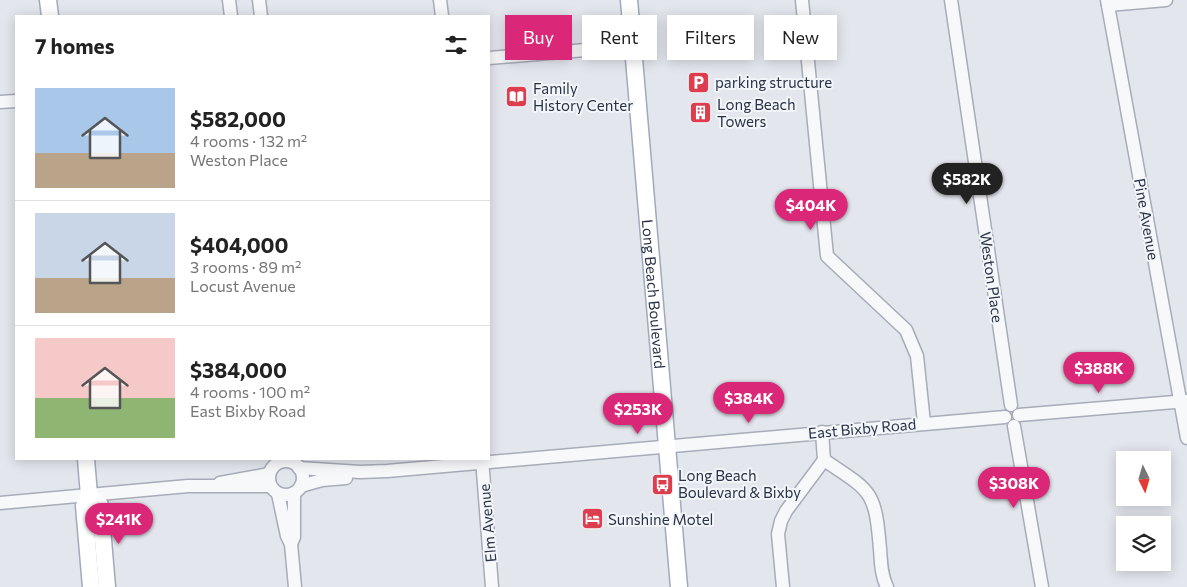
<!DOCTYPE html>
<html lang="en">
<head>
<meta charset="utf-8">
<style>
  :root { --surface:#fff; --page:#f2f2f2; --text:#222; --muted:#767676; --line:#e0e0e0; --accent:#db2777 }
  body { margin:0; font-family:Commissioner,sans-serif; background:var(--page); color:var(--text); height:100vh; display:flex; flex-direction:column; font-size:19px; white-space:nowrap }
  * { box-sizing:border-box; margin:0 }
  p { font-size:16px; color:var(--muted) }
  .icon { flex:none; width:28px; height:28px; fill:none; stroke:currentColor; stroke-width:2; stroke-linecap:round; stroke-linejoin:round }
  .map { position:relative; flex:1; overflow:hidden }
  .panel { position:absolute; left:15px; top:15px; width:475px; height:445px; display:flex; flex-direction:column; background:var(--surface); border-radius:0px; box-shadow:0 2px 12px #0003 }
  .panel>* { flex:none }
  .banner { position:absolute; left:505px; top:15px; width:475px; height:45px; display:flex; gap:10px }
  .needle { width:32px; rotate:175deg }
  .buttons { position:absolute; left:1116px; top:451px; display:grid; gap:10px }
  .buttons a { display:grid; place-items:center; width:55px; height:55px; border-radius:0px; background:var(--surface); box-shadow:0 2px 12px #0003; font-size:25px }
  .price { position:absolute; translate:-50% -42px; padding:0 11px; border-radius:18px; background:var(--accent); color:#fff; font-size:16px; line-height:32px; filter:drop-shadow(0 1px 2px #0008) }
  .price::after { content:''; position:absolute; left:50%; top:30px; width:15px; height:11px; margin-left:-8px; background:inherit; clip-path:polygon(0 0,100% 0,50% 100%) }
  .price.current { background:#222; color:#fff }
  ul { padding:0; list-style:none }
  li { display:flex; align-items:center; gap:15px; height:125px; padding:0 20px }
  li+li { border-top:1px solid var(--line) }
  li span { display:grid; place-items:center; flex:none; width:140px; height:100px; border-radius:0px; color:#555 }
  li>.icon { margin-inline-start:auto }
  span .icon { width:60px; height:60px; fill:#fffc; stroke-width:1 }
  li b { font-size:21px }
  h2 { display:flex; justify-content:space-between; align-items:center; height:60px; padding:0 20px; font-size:21px }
  .pill { padding:0 18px; border-radius:0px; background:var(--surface); box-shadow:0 2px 12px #0003; font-size:18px; line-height:45px }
  .pill.current { background:var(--accent); color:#fff }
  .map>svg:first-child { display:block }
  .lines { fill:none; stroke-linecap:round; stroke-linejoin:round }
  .minor-casing { stroke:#a7acb8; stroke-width:15 }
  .major-casing { stroke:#a1aaba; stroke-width:19 }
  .minor { stroke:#f7f8fa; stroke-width:12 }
  .major { stroke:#fff; stroke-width:16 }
  .labels { text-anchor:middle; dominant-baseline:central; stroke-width:4; stroke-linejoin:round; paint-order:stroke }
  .poi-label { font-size:15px; fill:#293247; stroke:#f3f6f9; text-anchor:start }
  .street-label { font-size:15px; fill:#293247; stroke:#f3f6f9 }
</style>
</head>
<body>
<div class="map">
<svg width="1187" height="587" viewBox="0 0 1187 587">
  <rect width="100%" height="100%" fill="#e3e6ed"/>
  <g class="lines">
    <defs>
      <g id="minor">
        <path d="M229,0L231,16"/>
        <path d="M259,0L261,16"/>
        <path d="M440,0L442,16"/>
        <path d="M802,0L827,256L906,330L917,356L924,423"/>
        <path d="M951,0L1011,405"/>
        <path d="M1107,0L1187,438"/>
        <path d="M1108,5L1166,0"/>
        <path d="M489,58L633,46"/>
        <path d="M0,102L16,101"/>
        <path d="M1019,415L1187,401"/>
        <path d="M1014,426L1042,587"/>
        <path d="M482,459L492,587"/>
        <path d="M824,460C872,492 875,490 880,549C881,562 881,575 887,587"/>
        <circle cx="286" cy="478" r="17"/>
        <path d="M299,468L360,472L387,471L1005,417"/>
        <path d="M220,483L269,474"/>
        <path d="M301,486L322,480L346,478"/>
        <path d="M278,494L287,536L291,544L294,537V493"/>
        <path d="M0,503L188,486H270"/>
        <path d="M291,544L295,587"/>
        <path d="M783,587L778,534L781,521L786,511L824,460L822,432"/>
      </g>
      <g id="major">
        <path d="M48,0L50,16"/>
        <path id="s1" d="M629,0L679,587"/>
        <path d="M86,459L89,495L84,506L91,587"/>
        <path d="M89,495L100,505L107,587"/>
      </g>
    </defs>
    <use href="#minor" class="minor-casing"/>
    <use href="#major" class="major-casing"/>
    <use href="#minor" class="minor"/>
    <use href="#major" class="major"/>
  </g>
  <defs>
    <symbol id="parking-square" viewBox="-11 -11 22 22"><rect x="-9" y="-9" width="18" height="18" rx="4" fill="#dc3e4e" stroke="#f3f6f9"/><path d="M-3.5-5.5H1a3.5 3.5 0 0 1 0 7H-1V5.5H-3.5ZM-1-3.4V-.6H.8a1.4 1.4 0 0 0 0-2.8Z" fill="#fff"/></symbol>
    <symbol id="library-square" viewBox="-11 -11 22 22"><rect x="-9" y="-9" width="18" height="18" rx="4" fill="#dc3e4e" stroke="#f3f6f9"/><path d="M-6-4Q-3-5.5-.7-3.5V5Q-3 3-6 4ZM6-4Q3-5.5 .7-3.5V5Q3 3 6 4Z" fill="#fff"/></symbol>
    <symbol id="building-square" viewBox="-11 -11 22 22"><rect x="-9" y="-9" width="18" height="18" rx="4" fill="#dc3e4e" stroke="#f3f6f9"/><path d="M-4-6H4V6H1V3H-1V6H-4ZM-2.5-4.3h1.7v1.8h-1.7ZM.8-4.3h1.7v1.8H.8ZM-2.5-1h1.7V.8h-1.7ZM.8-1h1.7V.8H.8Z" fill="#fff"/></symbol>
    <symbol id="bus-square" viewBox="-11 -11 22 22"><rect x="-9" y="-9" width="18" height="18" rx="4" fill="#dc3e4e" stroke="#f3f6f9"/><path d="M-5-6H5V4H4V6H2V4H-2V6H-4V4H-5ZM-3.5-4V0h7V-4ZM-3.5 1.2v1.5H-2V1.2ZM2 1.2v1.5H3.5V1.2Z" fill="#fff"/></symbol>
    <symbol id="hotel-square" viewBox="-11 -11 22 22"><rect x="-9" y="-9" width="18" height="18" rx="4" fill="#dc3e4e" stroke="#f3f6f9"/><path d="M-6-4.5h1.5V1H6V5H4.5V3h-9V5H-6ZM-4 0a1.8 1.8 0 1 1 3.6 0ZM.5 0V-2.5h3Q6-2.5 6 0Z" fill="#fff"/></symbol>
  </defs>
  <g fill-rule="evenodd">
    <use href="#parking-square" x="686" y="70" width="25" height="25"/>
    <use href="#library-square" x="504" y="84" width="25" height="25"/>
    <use href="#building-square" x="688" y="100" width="25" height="25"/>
    <use href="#bus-square" x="650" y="472" width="25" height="25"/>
    <use href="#hotel-square" x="580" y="506" width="25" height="25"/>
  </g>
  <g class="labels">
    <g class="poi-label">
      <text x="715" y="82">parking structure</text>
      <text x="533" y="88">Family<tspan x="533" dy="17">History Center</tspan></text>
      <text x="717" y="104">Long Beach<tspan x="717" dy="17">Towers</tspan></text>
      <text x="678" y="475">Long Beach<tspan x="678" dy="17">Boulevard &amp; Bixby</tspan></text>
      <text x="608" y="519">Sunshine Motel</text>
    </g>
    <g class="street-label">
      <text transform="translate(1147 219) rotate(80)">Pine Avenue</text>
      <text transform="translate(992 277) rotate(82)">Weston Place</text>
      <text stroke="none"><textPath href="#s1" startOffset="295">Long Beach Boulevard</textPath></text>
      <text transform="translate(862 428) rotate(-5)">East Bixby Road</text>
      <text transform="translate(487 523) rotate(-95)">Elm Avenue</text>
    </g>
  </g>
</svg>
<div class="buttons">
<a><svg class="needle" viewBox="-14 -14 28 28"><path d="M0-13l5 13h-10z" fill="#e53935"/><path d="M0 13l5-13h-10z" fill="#767676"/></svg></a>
<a><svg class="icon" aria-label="layers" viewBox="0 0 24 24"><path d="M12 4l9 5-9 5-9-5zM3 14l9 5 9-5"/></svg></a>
</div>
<b class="price current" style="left:967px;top:205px">$582K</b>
<b class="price" style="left:811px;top:231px">$404K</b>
<b class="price" style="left:1099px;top:394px">$388K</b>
<b class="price" style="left:749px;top:424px">$384K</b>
<b class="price" style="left:638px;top:435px">$253K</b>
<b class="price" style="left:1014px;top:509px">$308K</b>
<b class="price" style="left:119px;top:545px">$241K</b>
<div class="banner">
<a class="pill current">Buy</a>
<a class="pill">Rent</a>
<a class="pill">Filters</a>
<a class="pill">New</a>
</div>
<section class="panel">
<h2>7 homes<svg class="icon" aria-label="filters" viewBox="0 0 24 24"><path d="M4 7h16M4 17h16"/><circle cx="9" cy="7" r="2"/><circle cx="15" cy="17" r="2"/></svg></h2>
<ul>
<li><span style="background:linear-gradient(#a9c7e8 65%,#b9a48a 0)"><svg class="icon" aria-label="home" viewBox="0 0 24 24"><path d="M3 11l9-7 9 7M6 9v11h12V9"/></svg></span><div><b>$582,000</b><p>4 rooms · 132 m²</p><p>Weston Place</p></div></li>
<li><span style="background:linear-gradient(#c9d6e8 65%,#b9a48a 0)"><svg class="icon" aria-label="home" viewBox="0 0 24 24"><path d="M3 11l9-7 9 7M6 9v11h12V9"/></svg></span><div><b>$404,000</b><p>3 rooms · 89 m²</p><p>Locust Avenue</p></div></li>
<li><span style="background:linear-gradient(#f6c9c9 60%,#8fb573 0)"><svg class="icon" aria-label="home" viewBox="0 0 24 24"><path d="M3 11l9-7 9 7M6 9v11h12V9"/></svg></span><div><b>$384,000</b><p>4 rooms · 100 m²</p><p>East Bixby Road</p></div></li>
</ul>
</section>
</div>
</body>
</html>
